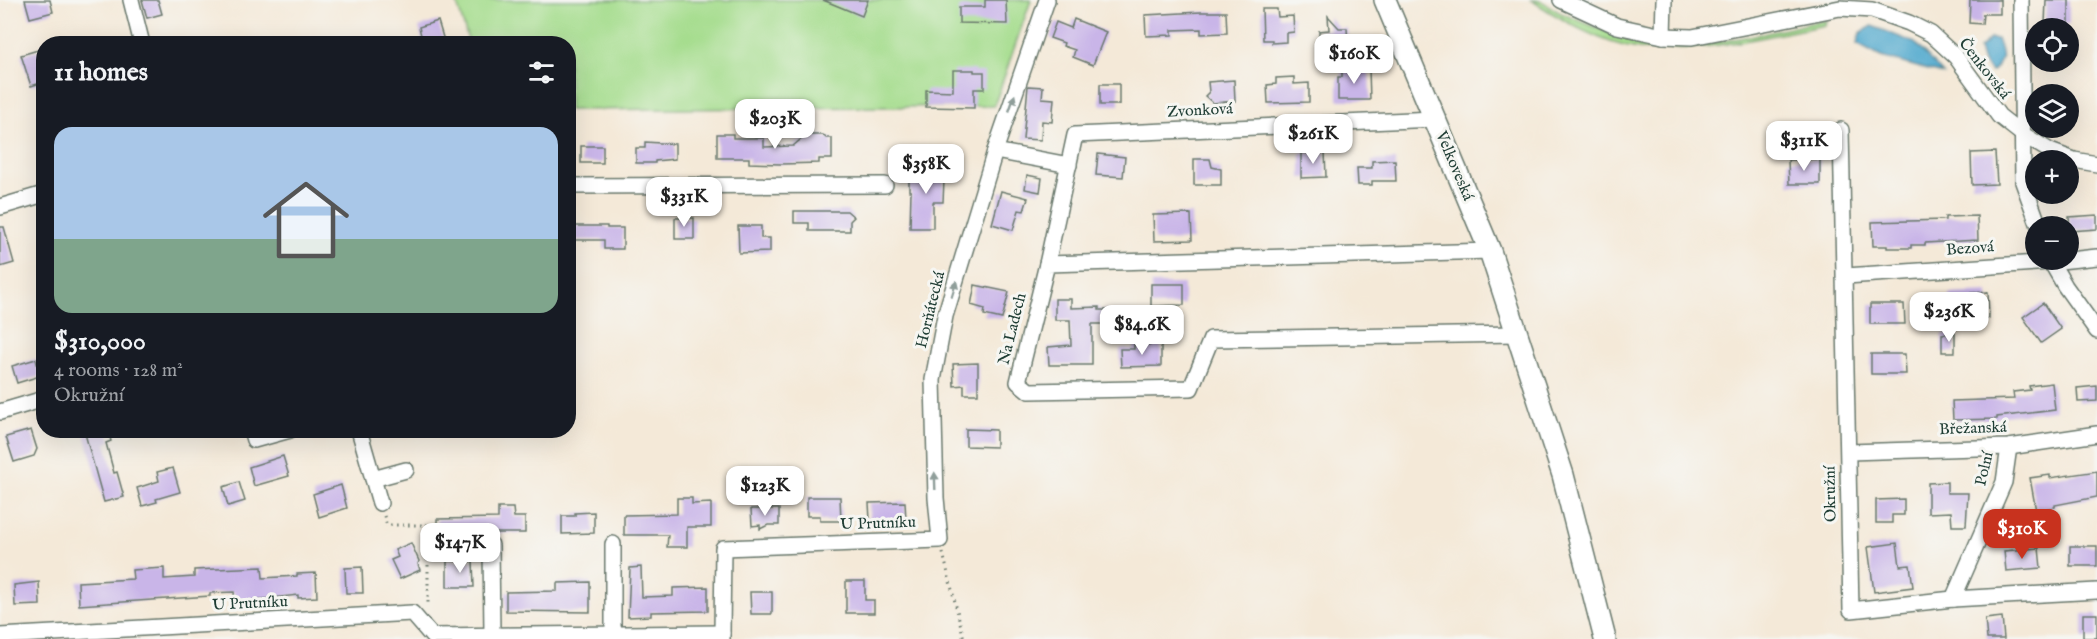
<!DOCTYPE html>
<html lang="en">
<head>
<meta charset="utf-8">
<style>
  :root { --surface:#171b24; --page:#20242c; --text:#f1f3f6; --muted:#9ea1a6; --accent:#c8321e }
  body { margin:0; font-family:"IM FELL English",serif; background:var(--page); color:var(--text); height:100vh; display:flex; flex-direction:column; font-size:22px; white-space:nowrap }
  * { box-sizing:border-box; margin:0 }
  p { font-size:20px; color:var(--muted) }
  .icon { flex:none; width:33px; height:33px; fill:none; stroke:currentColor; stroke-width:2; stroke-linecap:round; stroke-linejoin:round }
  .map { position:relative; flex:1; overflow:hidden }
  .details { position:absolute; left:36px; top:36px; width:540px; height:402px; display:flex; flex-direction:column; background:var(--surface); border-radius:24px; box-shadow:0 6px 24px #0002 }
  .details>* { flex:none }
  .fabs { position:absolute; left:2025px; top:18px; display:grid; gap:12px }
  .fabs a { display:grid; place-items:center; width:54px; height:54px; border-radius:50%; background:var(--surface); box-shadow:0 6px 24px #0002; font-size:30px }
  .price { position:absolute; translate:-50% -51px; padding:0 14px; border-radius:12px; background:#fff; color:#222; font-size:20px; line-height:39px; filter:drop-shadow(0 2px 3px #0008) }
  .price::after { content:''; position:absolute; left:50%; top:36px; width:18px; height:14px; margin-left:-9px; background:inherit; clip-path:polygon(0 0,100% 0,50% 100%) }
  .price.selected { background:var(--accent); color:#fff }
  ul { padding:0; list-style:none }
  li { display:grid; align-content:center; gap:12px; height:318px; padding:0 18px }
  li span { display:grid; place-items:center; height:186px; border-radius:18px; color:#555 }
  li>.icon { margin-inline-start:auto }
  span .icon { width:108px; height:108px; fill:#fffc; stroke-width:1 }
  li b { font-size:26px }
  h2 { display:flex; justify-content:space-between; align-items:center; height:72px; padding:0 18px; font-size:26px }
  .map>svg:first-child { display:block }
  .green { fill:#a6dd8e; stroke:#628d61; stroke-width:1.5 }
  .water { fill:#50a8cd; stroke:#387280; stroke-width:1.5 }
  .building { fill:#c9b5e8 }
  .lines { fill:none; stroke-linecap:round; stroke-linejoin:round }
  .street-casing { stroke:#6a796d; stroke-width:18 }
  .secondary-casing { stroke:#6a796d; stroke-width:24 }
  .path { stroke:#6a796d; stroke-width:3; stroke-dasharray:1.5 4.5; stroke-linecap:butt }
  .street { stroke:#fff; stroke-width:15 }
  .secondary { stroke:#fff; stroke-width:21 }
  .oneway { fill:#8f9e9a }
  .labels { text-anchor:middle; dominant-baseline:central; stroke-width:6; stroke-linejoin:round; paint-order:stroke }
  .street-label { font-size:16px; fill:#1f3d34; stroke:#f6f6f2 }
</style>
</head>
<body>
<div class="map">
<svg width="2097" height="639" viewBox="0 0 2097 639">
  <rect width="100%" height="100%" fill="#f6f6f2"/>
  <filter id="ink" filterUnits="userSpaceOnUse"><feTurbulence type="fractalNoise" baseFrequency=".0167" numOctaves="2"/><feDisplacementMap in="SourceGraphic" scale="12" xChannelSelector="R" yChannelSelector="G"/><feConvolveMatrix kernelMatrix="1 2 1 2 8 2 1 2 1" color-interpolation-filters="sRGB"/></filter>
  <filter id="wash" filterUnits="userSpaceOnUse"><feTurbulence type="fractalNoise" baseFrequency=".008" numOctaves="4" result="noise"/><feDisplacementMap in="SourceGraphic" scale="24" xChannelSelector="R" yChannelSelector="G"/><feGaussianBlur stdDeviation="1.35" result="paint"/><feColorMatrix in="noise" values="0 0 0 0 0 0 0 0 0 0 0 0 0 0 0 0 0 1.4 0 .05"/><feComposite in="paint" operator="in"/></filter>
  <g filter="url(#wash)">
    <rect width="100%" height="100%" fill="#f4e9d8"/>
    <g class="green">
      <path d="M456,0H1031L994,106L569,110L568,44L469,43Z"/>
      <path d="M1531,0C1547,0 1549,8 1563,14C1582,22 1603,31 1623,37C1690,55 1759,34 1826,20L1825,25C1771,35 1717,50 1662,48C1654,48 1646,50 1639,49C1601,44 1562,20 1531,0Z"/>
    </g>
    <g class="water">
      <path d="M1872,26L1915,43L1943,74L1881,57L1857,44L1860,33Z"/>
      <path d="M1990,39H1997C2003,55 2005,61 1991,72L1983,63L1979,49Z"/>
    </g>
    <g id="blocks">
      <g class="building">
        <path d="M25,0H50L53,12L30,18Z"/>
        <path d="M142,0H158L162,14L147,18Z"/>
        <path d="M823,0H868L862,16Z"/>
        <path d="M985,0H1006L1007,24L959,23V7H985Z"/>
        <path d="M1970,0H2000V14H1983L1982,24L1969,23Z"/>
        <path d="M2046,0H2069V24H2045Z"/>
        <path d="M1262,9H1277L1278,17L1293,16L1294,32L1286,33V42L1272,43V40H1263Z"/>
        <path d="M1201,12H1226L1227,33L1201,34V29L1172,30V35L1146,36L1145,15Z"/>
        <path d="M1328,16L1339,28H1347L1348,47L1319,46V31L1329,30Z"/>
        <path d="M1074,19L1106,32L1093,65L1073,57L1075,50L1063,46L1064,43L1050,38L1056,22L1071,28Z"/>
        <path d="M438,21L445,44H423L419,27Z"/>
        <path d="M38,50L39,55L44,57V82L31,86L21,55Z"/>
        <path d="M1369,69L1370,100H1338V77H1342V70Z"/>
        <path d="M953,70H974V72H984V89H974V108L926,107V90L953,91Z"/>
        <path d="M1294,77V84L1309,83V102L1268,103L1267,85L1276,84V78Z"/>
        <path d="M1234,80L1235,101L1213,103L1205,96L1209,92L1208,82Z"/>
        <rect x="1100" y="84" width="19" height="21"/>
        <path d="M1028,86L1043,87L1042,98L1054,99L1052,122L1042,121L1041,140L1023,139Z"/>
        <path d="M717,134H733V138H764V147L793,146L806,135H823L826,138H832V159H819V163L781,164L749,163V158H717Z"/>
        <path d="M645,142L675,144V159L655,161V163H636V148H645Z"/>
        <rect x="581" y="146" width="22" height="17"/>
        <path d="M1325,152L1326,177L1301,178V153Z"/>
        <path d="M1995,152L1997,184L1972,185L1971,153Z"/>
        <path d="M1098,154L1125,157L1123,177L1096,175Z"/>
        <path d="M1194,159H1210L1212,167L1221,169V185H1194Z"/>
        <path d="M1820,159V184H1789L1788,160Z"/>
        <path d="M1395,160L1396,181H1372V185H1358L1357,168H1372V161Z"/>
        <path d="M921,165H934L937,168H944L949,174L944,180L943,202H933V228H910L911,191H909V178H916V170Z"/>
        <path d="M1027,175L1042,178L1040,192L1025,189Z"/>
        <path d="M1001,191L1028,198L1024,211L1019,210L1013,230L992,224Z"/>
        <path d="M794,211H847L854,217L850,221V231H809V223H794Z"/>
        <path d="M1191,214L1192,240L1154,241L1153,215Z"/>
        <path d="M2097,215V229L2070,231L2069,217Z"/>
        <path d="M1977,216L1978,240L1925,243V245H1911V248H1887V246H1873L1872,222L1945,220V217Z"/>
        <rect x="675" y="218" width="19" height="21"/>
        <path d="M568,226H607V228H623V249H604V240H568Z"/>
        <path d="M738,226H761V238H770V252L739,253Z"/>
        <path d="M0,227H4L14,263L0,267Z"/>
        <path d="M1151,284H1184V305L1151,306Z"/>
        <path d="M975,285L1009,292L1002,319L984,315L985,309L971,305Z"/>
        <path d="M1988,292L1989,318L1960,321V306L1949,307V294Z"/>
        <path d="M1055,299H1071V308L1099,307V310H1107L1108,324H1092V365H1049L1048,347L1071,345L1070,320H1055Z"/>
        <path d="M2043,303L2061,329L2041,343L2023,317Z"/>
        <path d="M1870,304H1904L1905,324H1870Z"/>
        <path d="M1955,333V352H1942V334Z"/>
        <path d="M1161,344V366L1121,367L1120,349H1134V345Z"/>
        <path d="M1871,354H1905L1906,374H1871Z"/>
        <path d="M36,359L40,376L17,383L12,366Z"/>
        <path d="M978,363V394H964V385L954,386L953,364Z"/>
        <path d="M2052,383L2055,410L1997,417V419L1953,420L1952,401L2014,399L2013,392L2030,390L2029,386Z"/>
        <path d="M2097,386V401L2078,402L2077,388Z"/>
        <path d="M966,429L996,430V447L966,446Z"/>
        <path d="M31,430L37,449L34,456L14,462L6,437Z"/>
        <path d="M84,430H108L111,441L106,443L114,473L117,472L124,497L104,502Z"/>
        <path d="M283,456L289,476L254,486L249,467Z"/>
        <path d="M173,468L180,492L156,499L157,502L142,506L137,488L159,481L157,472Z"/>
        <path d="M2097,471V497L2055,505V507L2036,511L2030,478L2050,475V478Z"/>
        <path d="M239,482L245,501L228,506L223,487Z"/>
        <path d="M1947,482V493H1968L1966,526H1952L1951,512L1928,513V483Z"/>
        <path d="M341,485L347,508L319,517L313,494Z"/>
        <path d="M807,497H840L841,521H820V516H807Z"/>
        <path d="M677,498H692V504L711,503V527H687V547H667L668,535H624V515L677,514Z"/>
        <path d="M1904,499V515H1892V523H1876V500Z"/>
        <path d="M905,502L906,520H870L869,503Z"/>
        <path d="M498,508H513L514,517H525V533H437V519L498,518Z"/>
        <path d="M751,509H779V525H768L760,529V525L752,526Z"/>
        <path d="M594,512V533L562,534V516H575V513Z"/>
        <path d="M411,543L419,561L418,564L420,570L400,579L391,560L398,557L395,550Z"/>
        <path d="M1897,543L1900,566L1910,565L1913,587L1874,592L1868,547Z"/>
        <rect x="2070" y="546" width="27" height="20"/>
        <path d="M2039,548L2041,568L2006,571L2004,551Z"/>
        <path d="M447,561H473L474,587H447Z"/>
        <path d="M262,567L263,578L297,576V574L316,573L317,597L298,598V595L235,602L234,592L210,593V596L79,605L78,582L133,579L132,570L164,568V579L194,577V570Z"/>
        <path d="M362,567L363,593H346L345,568Z"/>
        <path d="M641,567L642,597L673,596V588L708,587V611L651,612V616L628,617L630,568Z"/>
        <path d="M846,581H865V600H874V613H846Z"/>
        <path d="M39,582L40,605L15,606L14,585Z"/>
        <path d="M590,582V612L506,611V592L557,591V583Z"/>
        <path d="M750,592H772V614H751Z"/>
        <rect x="2083" y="614" width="14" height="24"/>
        <path d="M2002,617L2004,639H1987L1985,619Z"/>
      </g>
    </g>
  </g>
  <g filter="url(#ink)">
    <use href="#blocks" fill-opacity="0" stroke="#6a796d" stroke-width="1.5"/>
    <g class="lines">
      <defs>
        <g id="street">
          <path d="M131,0L142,44"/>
          <path d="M1561,0L1617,26L1663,36L1692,37L1840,8L1872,10L1909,23L1931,34L1956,57L1999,116L2022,134L2050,151L2074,160L2097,164"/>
          <path d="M2021,0L2023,182L2039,226"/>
          <path d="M1663,36L1664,0"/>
          <path d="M1841,130L1851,610L1953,599L2097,591"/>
          <path d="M995,151L1069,165"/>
          <path d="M568,186L885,185"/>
          <path d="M0,207L44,194"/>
          <path d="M1490,251L1047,264L1018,382L1029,391L1191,388L1211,339L1517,334"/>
          <path d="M2050,260L2065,286L2097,331"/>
          <path d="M1047,264L1075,135L1434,119"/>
          <path d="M1846,276L2051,262L2097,257"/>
          <path d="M0,412L44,399"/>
          <path d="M251,430L254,440L290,430"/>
          <path d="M359,430L380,503"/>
          <path d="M1849,452L2009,447L2097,434"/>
          <path d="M373,479L406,470"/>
          <path d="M613,544V634"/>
          <path d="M491,545L492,635"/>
          <path d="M1953,599L2004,482L2009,447"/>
          <path d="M722,633L723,548L940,540L936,498L933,380L945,316L995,151L1047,0"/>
          <path d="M0,636L412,613L432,636L722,633V639"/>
        </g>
        <path id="secondary" d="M1385,0L1490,251L1563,475L1605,639"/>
      </defs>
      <use href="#street" class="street-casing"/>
      <use href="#secondary" class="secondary-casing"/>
      <g class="path">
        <path d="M384,516L386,523L389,525H428V607"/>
        <path d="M943,553L964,639"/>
      </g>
      <use href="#street" class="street"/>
      <use href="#secondary" class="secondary"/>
    </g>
    <defs><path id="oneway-solid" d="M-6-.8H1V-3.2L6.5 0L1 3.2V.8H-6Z" transform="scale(1.5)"/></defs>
    <g class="oneway">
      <use href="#oneway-solid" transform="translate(1012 103) rotate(-71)"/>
      <use href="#oneway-solid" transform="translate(954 289) rotate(-73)"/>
      <use href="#oneway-solid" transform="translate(935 481) rotate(-92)"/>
    </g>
  </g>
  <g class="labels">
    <g class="street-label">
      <text transform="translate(1984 69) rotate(52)">Čenkovská</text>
      <text transform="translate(1200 111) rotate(-3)">Zvonková</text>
      <text transform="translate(1454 166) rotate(67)">Velkoveská</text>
      <text transform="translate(1970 249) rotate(-4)">Bezová</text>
      <text transform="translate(931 310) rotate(-76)">Horňátecká</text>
      <text transform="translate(1013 329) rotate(-76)">Na Ladech</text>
      <text transform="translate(1973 429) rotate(-2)">Břežanská</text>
      <text transform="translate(1985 469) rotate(-77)">Polní</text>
      <text transform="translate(1831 494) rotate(-91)">Okružní</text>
      <text transform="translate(878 524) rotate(-2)">U Prutníku</text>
      <text transform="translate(250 604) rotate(-3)">U Prutníku</text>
    </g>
  </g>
</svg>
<div class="fabs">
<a><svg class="icon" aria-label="locate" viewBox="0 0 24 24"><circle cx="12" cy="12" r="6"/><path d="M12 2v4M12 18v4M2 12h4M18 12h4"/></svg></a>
<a><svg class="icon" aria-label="layers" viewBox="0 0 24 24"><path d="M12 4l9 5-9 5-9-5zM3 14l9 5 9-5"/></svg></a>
<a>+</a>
<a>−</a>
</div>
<b class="price" style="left:1354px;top:85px">$160K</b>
<b class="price" style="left:775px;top:150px">$203K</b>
<b class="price" style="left:1313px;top:165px">$261K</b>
<b class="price" style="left:1804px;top:172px">$311K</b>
<b class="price" style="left:926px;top:195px">$358K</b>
<b class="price" style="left:684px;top:228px">$331K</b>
<b class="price" style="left:1949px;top:343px">$236K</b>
<b class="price" style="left:1142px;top:356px">$84.6K</b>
<b class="price" style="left:765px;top:517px">$123K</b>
<b class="price selected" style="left:2022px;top:560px">$310K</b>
<b class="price" style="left:460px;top:574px">$147K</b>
<section class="details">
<h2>11 homes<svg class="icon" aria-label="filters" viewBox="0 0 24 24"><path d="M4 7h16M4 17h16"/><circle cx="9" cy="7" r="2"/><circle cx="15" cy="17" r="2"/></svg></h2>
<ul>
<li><span style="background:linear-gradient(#a9c7e8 60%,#7fa58c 0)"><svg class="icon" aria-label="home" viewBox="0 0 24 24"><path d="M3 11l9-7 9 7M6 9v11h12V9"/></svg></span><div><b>$310,000</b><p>4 rooms · 128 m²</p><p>Okružní</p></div></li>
</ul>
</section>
</div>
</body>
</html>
